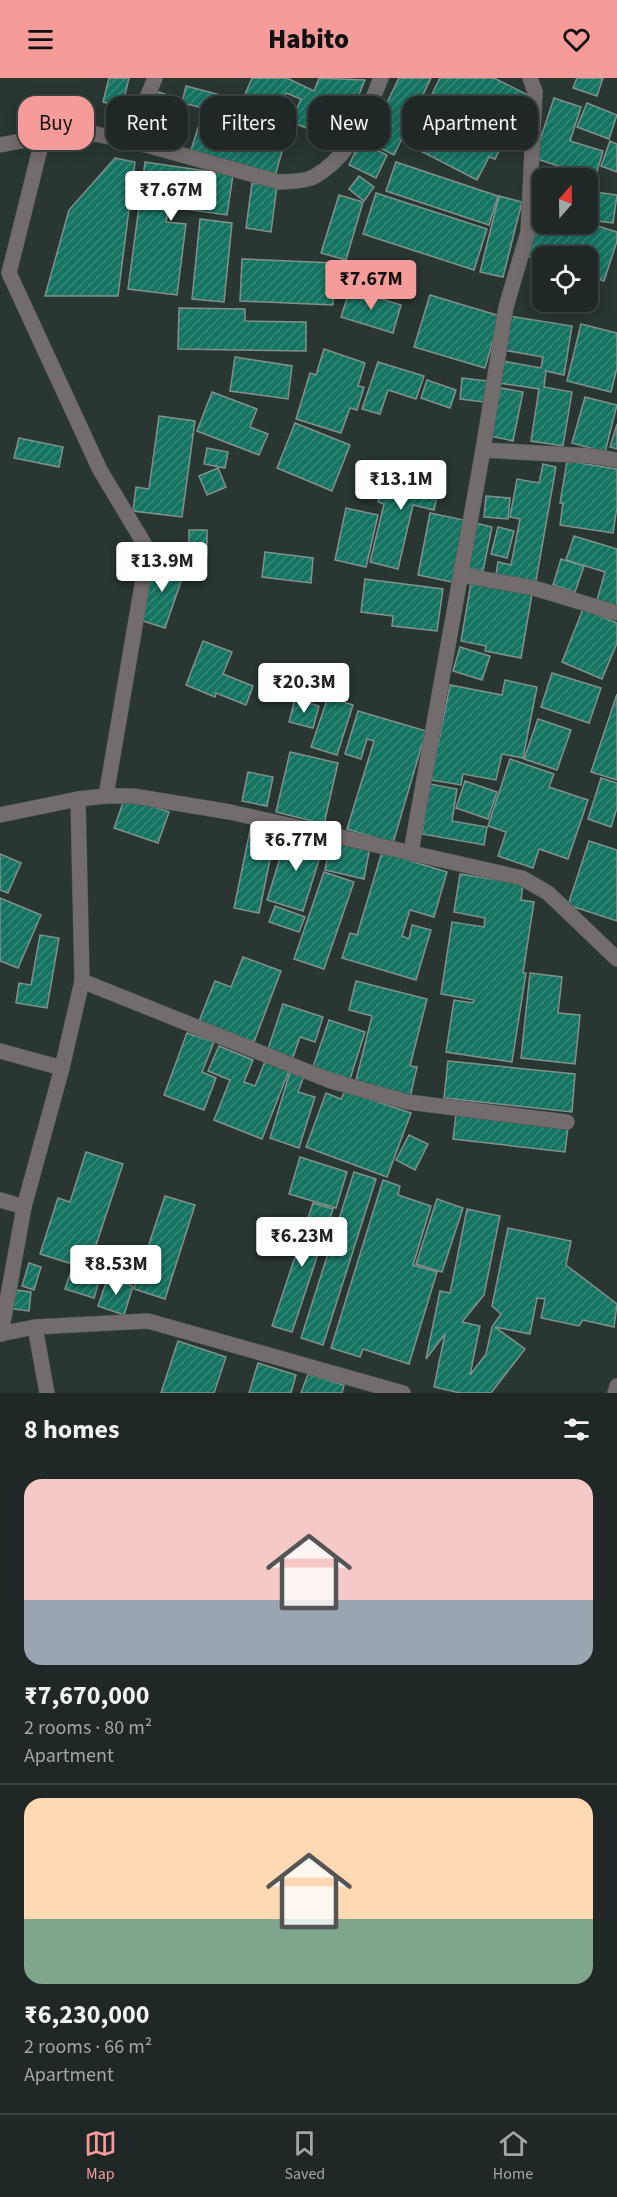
<!DOCTYPE html>
<html lang="en">
<head>
<meta charset="utf-8">
<style>
  :root { --surface:#1f2826; --page:#27302e; --text:#f1f3f6; --muted:#a1a6a7; --line:#3c4443; --accent:#f59b99 }
  body { margin:0; font-family:"Source Sans 3",sans-serif; background:var(--page); color:var(--text); height:100vh; display:flex; flex-direction:column; font-size:22px; white-space:nowrap }
  * { box-sizing:border-box; margin:0 }
  p { font-size:20px; color:var(--muted) }
  .icon { flex:none; width:33px; height:33px; fill:none; stroke:currentColor; stroke-width:2; stroke-linecap:round; stroke-linejoin:round }
  .map { position:relative; height:1315px; overflow:hidden }
  .sheet { display:flex; flex-direction:column; background:var(--surface); flex:1 }
  .sheet>* { flex:none }
  .banner { position:absolute; left:18px; top:18px; width:582px; height:54px; display:flex; gap:12px }
  .needle { width:39px; rotate:20deg }
  .controls { position:absolute; left:532px; top:90px; display:grid; gap:12px }
  .controls a { display:grid; place-items:center; width:66px; height:66px; border-radius:12px; background:var(--surface); box-shadow:0 3px 15px #0003,0 0 0 2px var(--line); font-size:30px }
  .price { position:absolute; translate:-50% -51px; padding:0 14px; border-radius:6px; background:#fff; color:#222; font-size:20px; line-height:39px; filter:drop-shadow(0 2px 3px #0008) }
  .price::after { content:''; position:absolute; left:50%; top:36px; width:18px; height:14px; margin-left:-9px; background:inherit; clip-path:polygon(0 0,100% 0,50% 100%) }
  .price.active { background:var(--accent); color:#111 }
  ul { padding:0; list-style:none }
  li { display:grid; align-content:center; gap:12px; height:318px; padding:0 24px }
  li+li { border-top:2px solid var(--line) }
  li span { display:grid; place-items:center; height:186px; border-radius:18px; color:#555 }
  li>.icon { margin-inline-start:auto }
  span .icon { width:108px; height:108px; fill:#fffc; stroke-width:1 }
  li b { font-size:26px }
  h2 { display:flex; justify-content:space-between; align-items:center; height:72px; padding:0 24px; font-size:26px }
  .chip { padding:0 21px; border-radius:18px; background:var(--surface); box-shadow:0 3px 15px #0003,0 0 0 2px var(--line); font-size:21px; line-height:54px }
  .chip.active { background:var(--accent); color:#111 }
  header { display:flex; justify-content:space-between; align-items:center; height:78px; padding:0 24px; background:var(--accent); color:#111; font-size:27px; font-weight:800 }
  .tab-bar { display:flex; justify-content:space-around; align-items:center; height:84px; border-top:2px solid var(--line); background:var(--surface); font-size:16px; color:var(--muted) }
  .tab-bar a { display:grid; justify-items:center; gap:3px }
  .tab-bar .active { color:var(--accent) }
  .map>svg:first-child { display:block }
  .building { fill:url(#building-hatch); stroke:#83918d; stroke-width:1.5 }
  .lines { fill:none; stroke-linecap:round; stroke-linejoin:round }
  .minor-casing { stroke:#495551; stroke-width:16 }
  .minor { stroke:#736c6c; stroke-width:15 }
</style>
</head>
<body>
<header><svg class="icon" aria-label="menu" viewBox="0 0 24 24"><path d="M4 6h16M4 12h16M4 18h16"/></svg>Habito<svg class="icon" aria-label="heart" viewBox="0 0 24 24"><path d="M12 20l-8-8c-3-5 5-10 8-4 3-6 11-1 8 4z"/></svg></header>
<div class="map">
<svg width="617" height="1315" viewBox="0 0 617 1315">
  <defs>
    <pattern id="building-hatch" width="6" height="6" patternUnits="userSpaceOnUse" patternTransform="scale(1.5)"><rect width="6" height="6" fill="#157460"/><path d="M-1 1l2-2M0 6l6-6M5 7l2-2" fill="none" stroke="#378977"/></pattern>
  </defs>
  <rect width="100%" height="100%" fill="#293632"/>
  <g class="building">
    <path d="M109,0H129L122,29L103,24Z"/>
    <path d="M252,0H287L314,13L319,0L365,2L340,63L291,44L301,21L286,15L278,34L243,21Z"/>
    <path d="M399,0H431L394,77L368,64Z"/>
    <path d="M440,0H494L528,17L495,81L489,79L477,102L407,66Z"/>
    <path d="M577,0H603L597,18L573,10Z"/>
    <path d="M186,8L228,19L224,35L182,25Z"/>
    <path d="M159,14L178,21L164,63L145,56Z"/>
    <path d="M554,20L581,29L570,63L603,73L595,100L534,80Z"/>
    <path d="M236,24L276,37L269,56L230,43Z"/>
    <path d="M587,25L617,37L609,61L577,49Z"/>
    <path d="M202,37L285,63L275,98L191,72Z"/>
    <path d="M610,63L617,66V94L601,88Z"/>
    <path d="M360,64L387,77L376,100L349,87Z"/>
    <path d="M115,80L135,84L118,218H45L69,132Z"/>
    <path d="M145,84L233,97L227,137L169,129L166,144L186,146L177,217L128,211Z"/>
    <path d="M396,84L498,118L489,147L386,113Z"/>
    <path d="M552,94L567,100H550Z"/>
    <path d="M359,98L374,109L364,123L349,111Z"/>
    <path d="M252,105L277,108L271,154L246,150Z"/>
    <path d="M588,113L617,117L613,145L588,142Z"/>
    <path d="M376,115L487,151L474,192L363,156Z"/>
    <path d="M339,117L363,124L346,182L321,175Z"/>
    <path d="M499,118L522,124L503,199L480,194Z"/>
    <path d="M542,130L543,146L588,145L617,154V163L604,203L588,197V178H543V183L527,178Z"/>
    <path d="M200,141L232,145L224,224L192,221Z"/>
    <path d="M242,181L335,185L333,227L240,223Z"/>
    <path d="M350,211L401,227L393,255L341,239Z"/>
    <path d="M430,217L500,238L485,290L414,269Z"/>
    <path d="M179,230L245,231V243L306,244V273L178,271Z"/>
    <path d="M509,238L572,248L564,297L546,293L544,309L572,314L563,368L531,363L539,311L499,305L503,283L541,290L543,279L503,272Z"/>
    <path d="M581,246L617,255V290L611,314L567,303Z"/>
    <path d="M324,271L365,285L358,308L364,309L357,332L350,330L341,355L296,341L310,295L316,297Z"/>
    <path d="M235,279L292,288L288,321L230,313Z"/>
    <path d="M378,284L424,298L416,321L388,312L380,336L362,331Z"/>
    <path d="M462,300L487,303L484,324L460,321Z"/>
    <path d="M427,302L456,312L450,330L421,320Z"/>
    <path d="M501,310L523,314L513,363L490,358Z"/>
    <path d="M212,314L257,331L250,349L268,356L259,377L197,353Z"/>
    <path d="M585,319L617,327L605,374L572,365Z"/>
    <path d="M159,338L195,343L182,439L133,433L136,409L149,411Z"/>
    <path d="M295,345L350,367L332,413L277,390Z"/>
    <path d="M617,346V371L610,369Z"/>
    <path d="M19,360L63,369L59,389L14,380Z"/>
    <path d="M207,370L228,374L225,390L204,386Z"/>
    <path d="M567,383L617,391V429L613,455L560,447L563,425H560Z"/>
    <path d="M543,386L556,389L536,503L496,496L498,484L511,487L520,441L510,439L517,401L539,405Z"/>
    <path d="M387,387L441,400L434,432L413,427L398,491L370,484L384,426L378,424Z"/>
    <path d="M218,390L226,409L207,417L199,398Z"/>
    <path d="M486,418L510,420L508,441L484,439Z"/>
    <path d="M346,430L378,437L366,489L335,482Z"/>
    <path d="M430,435L464,442L452,504L418,497Z"/>
    <path d="M476,445L492,449L483,493L466,490Z"/>
    <path d="M498,449L514,453L507,480L491,476Z"/>
    <rect x="189" y="452" width="18" height="26"/>
    <path d="M574,458L617,471V528L597,522L605,494L566,482Z"/>
    <path d="M265,474L313,480L311,505L262,499Z"/>
    <path d="M159,479L186,489L165,550L137,541Z"/>
    <path d="M561,481L584,488L575,514L553,507Z"/>
    <path d="M365,501L443,511L437,553L392,548L393,538L361,534Z"/>
    <path d="M471,505L532,516L521,580L485,573L486,568L461,563Z"/>
    <path d="M583,531L617,545V565L602,601L562,584Z"/>
    <path d="M203,563L232,574L223,596L253,608L246,627L216,615L215,619L186,607Z"/>
    <path d="M460,569L490,578L482,602L453,593Z"/>
    <path d="M552,595L601,610L589,645L541,629Z"/>
    <path d="M505,602L537,609L523,680L502,676L496,702L463,696L461,707L431,702L450,607L502,617Z"/>
    <path d="M617,616V702L591,694Z"/>
    <path d="M328,619L353,627L337,677L311,669Z"/>
    <path d="M295,621L319,628L313,650L289,644Z"/>
    <path d="M358,633L426,653L393,765L347,751L374,663L367,661L361,681L345,676Z"/>
    <path d="M538,641L571,652L557,692L524,681Z"/>
    <path d="M290,674L338,685L324,746L276,734Z"/>
    <path d="M510,681L554,696L549,709L588,722L568,781L539,771L533,790L498,778L506,754L488,748Z"/>
    <path d="M248,694L273,699L267,728L242,723Z"/>
    <path d="M601,700L617,705V730L611,749L588,741Z"/>
    <path d="M465,703L497,714L488,741L456,730Z"/>
    <path d="M430,706L457,711L452,743L487,749L484,767L422,756Z"/>
    <path d="M125,719L169,734L158,765L114,750Z"/>
    <path d="M251,748L276,753L259,835L234,830Z"/>
    <path d="M288,755L324,766L303,833L267,822Z"/>
    <path d="M331,761L370,769L364,801L325,792Z"/>
    <path d="M589,763L617,772V843L568,827Z"/>
    <path d="M382,774L447,794L434,839L410,832L402,858L409,861L412,847L431,852L416,902L342,880L350,855L357,857Z"/>
    <path d="M0,776L21,785L8,815L0,812Z"/>
    <path d="M324,794L354,804L324,891L294,881Z"/>
    <path d="M460,796L523,806L521,822L534,824L523,895H526L512,984L446,974L454,922L473,925L474,922L441,916L452,844L484,849L485,840L454,834Z"/>
    <path d="M0,820L41,837L18,890L0,883Z"/>
    <path d="M275,828L305,839L299,854L269,844Z"/>
    <path d="M40,857L59,860L47,930L16,925L19,905L31,907Z"/>
    <path d="M243,879L281,893L254,964L199,943L215,903L231,909Z"/>
    <path d="M530,895L562,899L558,935L580,937L575,986L521,980Z"/>
    <path d="M356,903L427,921L410,988L417,989L410,1020L355,1006L372,938L349,932Z"/>
    <path d="M283,926L323,939L315,964L300,959L292,982L267,974Z"/>
    <path d="M329,942L365,954L350,1001L313,989Z"/>
    <path d="M187,955L214,964L202,994L216,1000L204,1032L164,1017Z"/>
    <path d="M219,968L253,982L244,1004L255,1008L266,981L290,990L262,1061L214,1042L230,1002L208,993Z"/>
    <path d="M448,983L575,996L572,1034L444,1020Z"/>
    <path d="M290,994L304,998L298,1014L315,1019L299,1070L270,1060Z"/>
    <path d="M345,1013L411,1035L387,1099L306,1069L326,1015L341,1021Z"/>
    <path d="M456,1036L568,1049L565,1074L453,1061Z"/>
    <path d="M409,1057L428,1066L415,1092L396,1082Z"/>
    <path d="M86,1074L123,1086L88,1191L40,1176L58,1120L70,1124Z"/>
    <path d="M300,1079L347,1094L336,1130L289,1116Z"/>
    <path d="M354,1094L376,1101L323,1267L301,1260Z"/>
    <path d="M383,1102L400,1108L398,1117L431,1128L413,1187L437,1194L409,1286L363,1271L360,1279L331,1270Z"/>
    <path d="M165,1118L195,1127L165,1221L134,1211Z"/>
    <path d="M437,1121L463,1130L442,1194L416,1186Z"/>
    <path d="M313,1125L333,1131L292,1254L272,1248Z"/>
    <path d="M467,1131L500,1138L484,1217L462,1244L480,1248L470,1297L486,1276L492,1249L501,1236L492,1228L508,1150L571,1163L566,1187L617,1226L614,1249L583,1242L579,1248L541,1240L545,1221L537,1220L530,1256L495,1249L525,1271L491,1315H460L434,1309L445,1256L426,1281L440,1213L450,1215Z"/>
    <path d="M29,1185L41,1189L34,1212L22,1208Z"/>
    <path d="M73,1187L101,1197L94,1220L65,1211Z"/>
    <path d="M108,1199L133,1208L124,1237L98,1228Z"/>
    <path d="M9,1211L31,1214L29,1233L7,1230Z"/>
    <path d="M178,1263L226,1279L214,1315H161Z"/>
    <path d="M258,1285L296,1297L291,1315H249Z"/>
    <path d="M308,1296L344,1307L342,1315H301Z"/>
  </g>
  <g class="lines">
    <defs>
      <g id="minor">
        <path d="M43,59L9,195L100,392L148,472L106,718"/>
        <path d="M129,64L155,0"/>
        <path d="M0,67L43,59L96,56L150,68L279,104C289,103 302,104 311,100C315,99 319,95 323,93C355,70 367,35 381,0"/>
        <path d="M483,372L592,378L617,382"/>
        <path d="M461,497L534,510L617,535"/>
        <path d="M0,737L78,721L106,718H133L230,734L522,800L548,815L617,881"/>
        <path d="M411,774L483,372L506,229L528,154L535,14L530,0"/>
        <path d="M82,903L331,1003L408,1024L567,1044"/>
        <path d="M0,973L62,990"/>
        <path d="M0,1122L24,1129"/>
        <path d="M35,1249L47,1315"/>
        <path d="M0,1256L35,1249L148,1243L403,1315"/>
        <path d="M1,1256L24,1129L62,990L82,903L78,721"/>
        <path d="M615,1315L617,1308"/>
      </g>
    </defs>
    <use href="#minor" class="minor-casing"/>
    <use href="#minor" class="minor"/>
  </g>
</svg>
<div class="controls">
<a><svg class="needle" viewBox="-14 -14 28 28"><path d="M0-13l5 13h-10z" fill="#e53935"/><path d="M0 13l5-13h-10z" fill="#a1a6a7"/></svg></a>
<a><svg class="icon" aria-label="locate" viewBox="0 0 24 24"><circle cx="12" cy="12" r="6"/><path d="M12 2v4M12 18v4M2 12h4M18 12h4"/></svg></a>
</div>
<b class="price" style="left:171px;top:144px">₹7.67M</b>
<b class="price active" style="left:371px;top:233px">₹7.67M</b>
<b class="price" style="left:401px;top:433px">₹13.1M</b>
<b class="price" style="left:162px;top:515px">₹13.9M</b>
<b class="price" style="left:304px;top:636px">₹20.3M</b>
<b class="price" style="left:296px;top:794px">₹6.77M</b>
<b class="price" style="left:302px;top:1190px">₹6.23M</b>
<b class="price" style="left:116px;top:1218px">₹8.53M</b>
<div class="banner">
<a class="chip active">Buy</a>
<a class="chip">Rent</a>
<a class="chip">Filters</a>
<a class="chip">New</a>
<a class="chip">Apartment</a>
</div>
</div>
<section class="sheet">
<h2>8 homes<svg class="icon" aria-label="filters" viewBox="0 0 24 24"><path d="M4 7h16M4 17h16"/><circle cx="9" cy="7" r="2"/><circle cx="15" cy="17" r="2"/></svg></h2>
<ul>
<li><span style="background:linear-gradient(#f6c9c9 65%,#9aa5b1 0)"><svg class="icon" aria-label="home" viewBox="0 0 24 24"><path d="M3 11l9-7 9 7M6 9v11h12V9"/></svg></span><div><b>₹7,670,000</b><p>2 rooms · 80 m²</p><p>Apartment</p></div></li>
<li><span style="background:linear-gradient(#ffd9b3 65%,#7fa58c 0)"><svg class="icon" aria-label="home" viewBox="0 0 24 24"><path d="M3 11l9-7 9 7M6 9v11h12V9"/></svg></span><div><b>₹6,230,000</b><p>2 rooms · 66 m²</p><p>Apartment</p></div></li>
</ul>
</section>
<nav class="tab-bar">
<a class="active"><svg class="icon" aria-label="map" viewBox="0 0 24 24"><path d="M3 6l6-2 6 2 6-2v14l-6 2-6-2-6 2zM9 4v14M15 6v14"/></svg>Map</a>
<a><svg class="icon" aria-label="saved" viewBox="0 0 24 24"><path d="M7 4h10v16l-5-4-5 4z"/></svg>Saved</a>
<a><svg class="icon" aria-label="home" viewBox="0 0 24 24"><path d="M3 11l9-7 9 7M6 9v11h12V9"/></svg>Home</a>
</nav>
</body>
</html>
